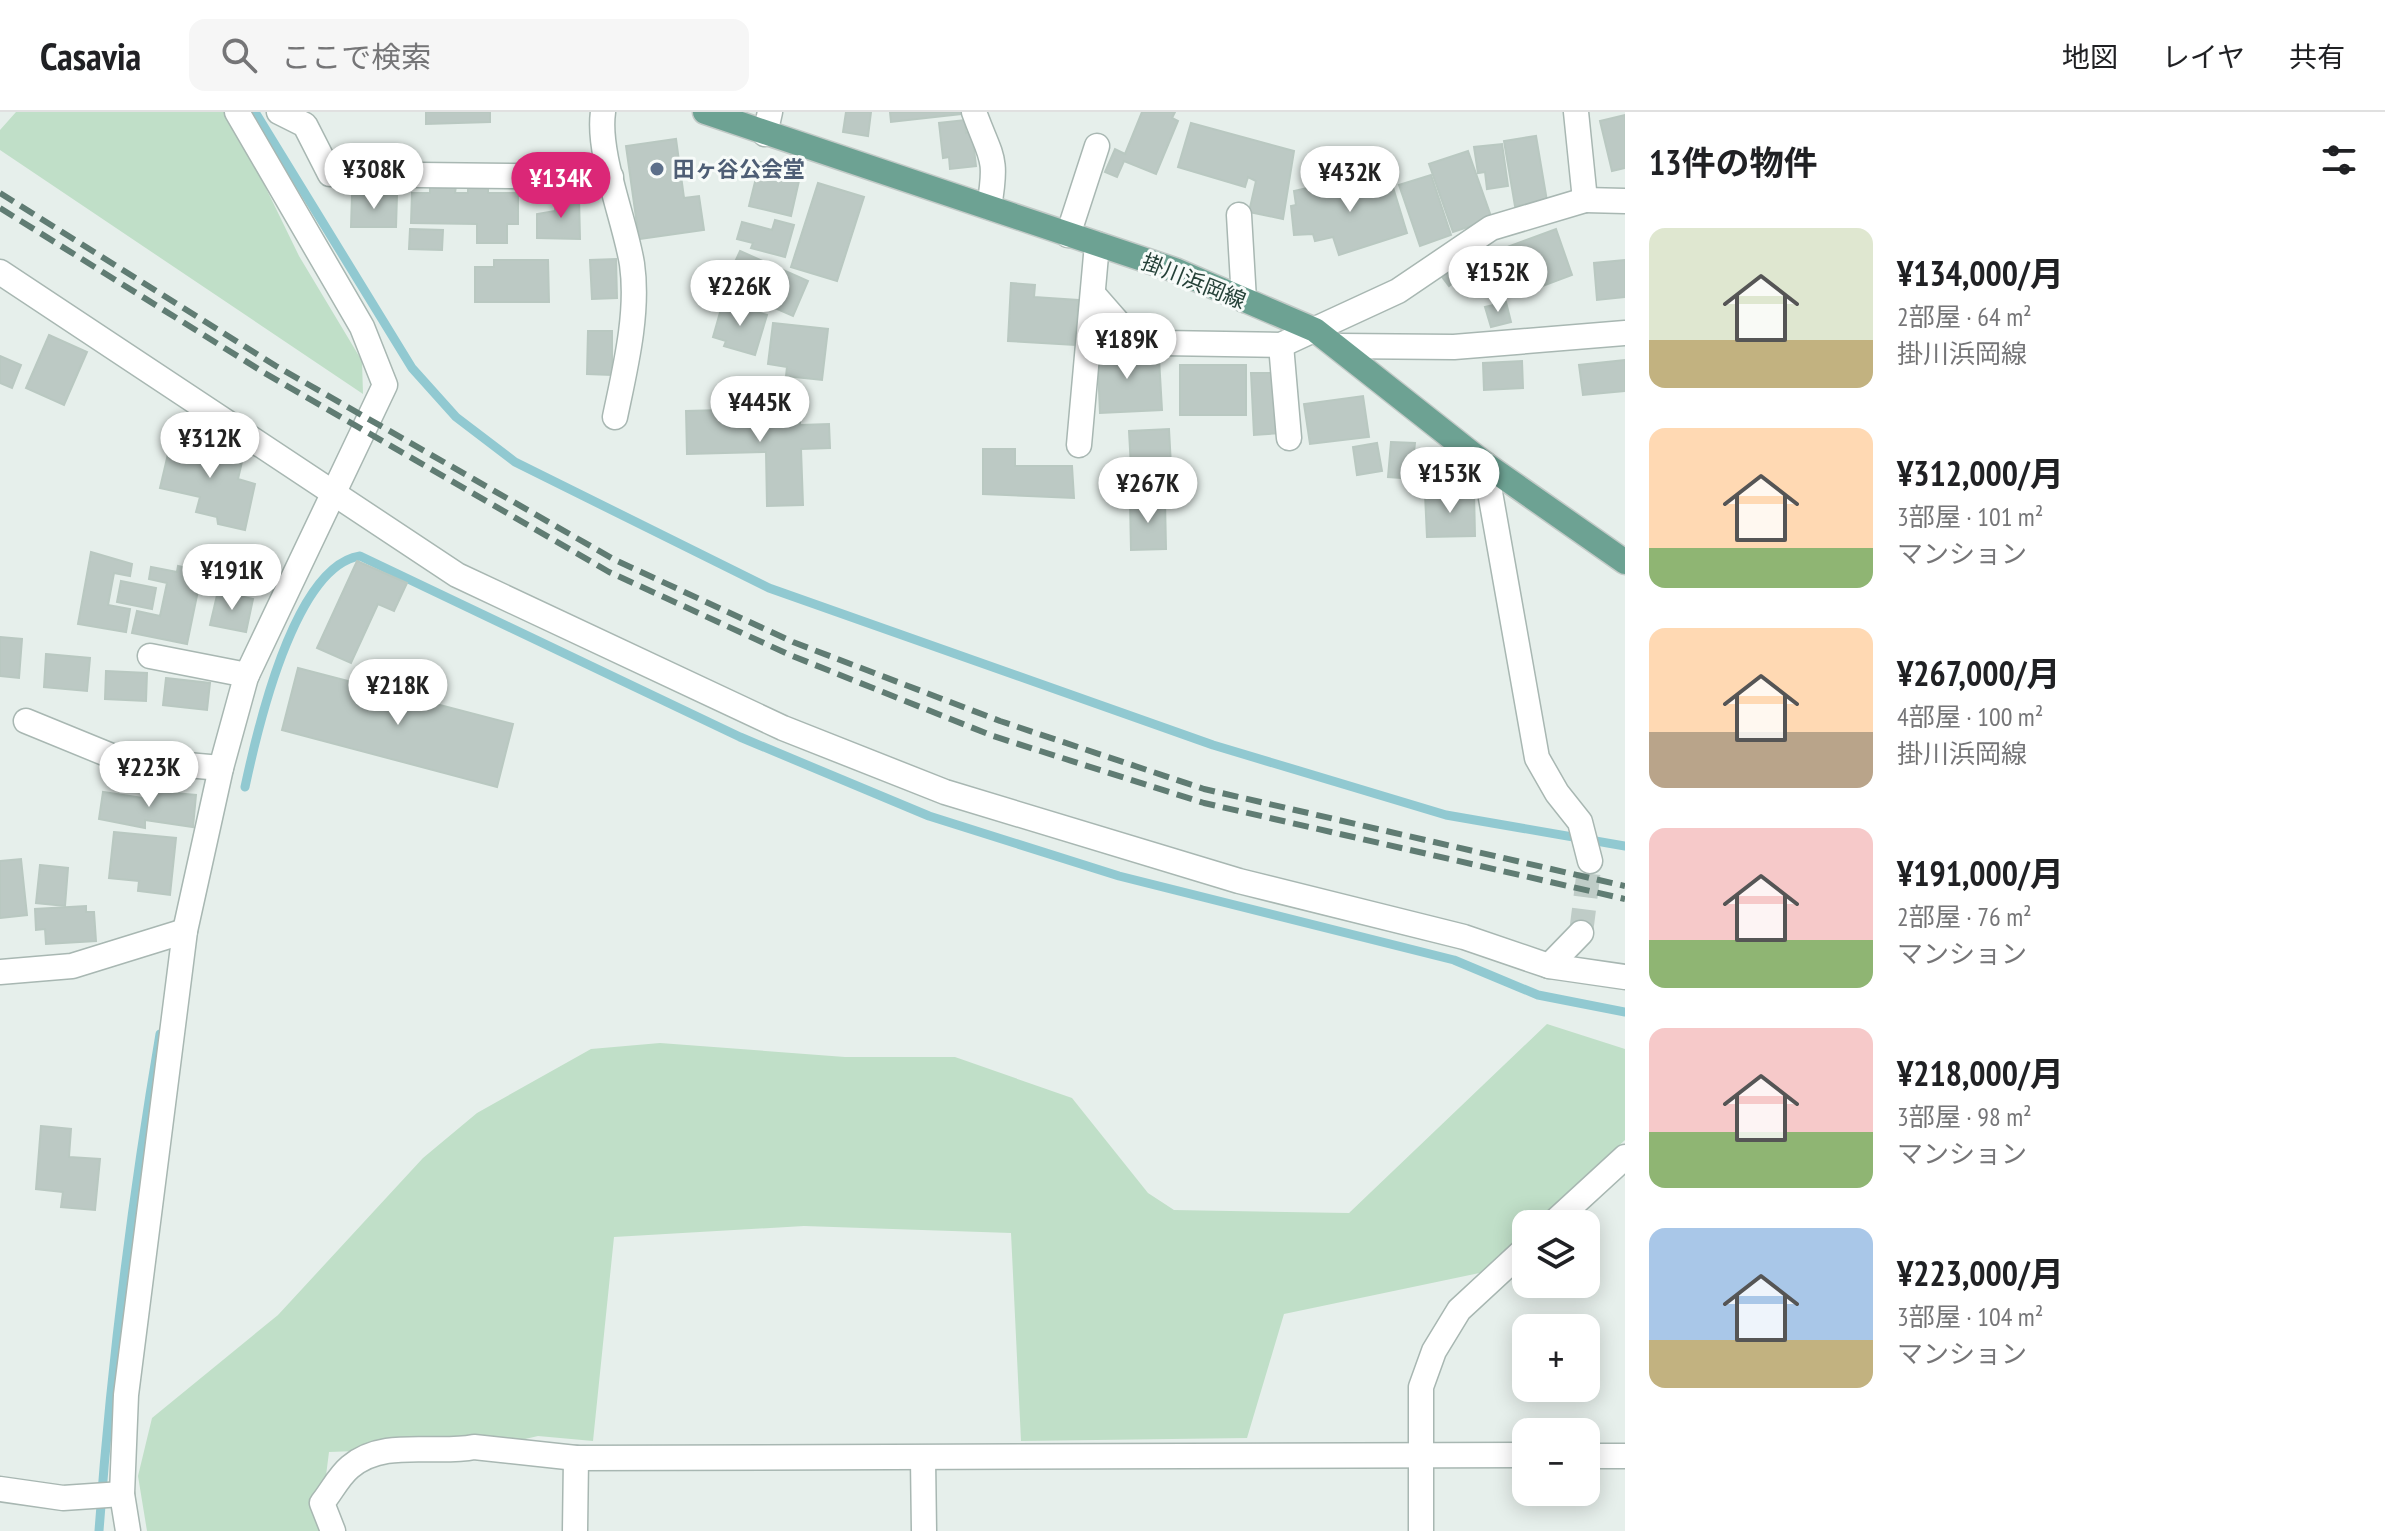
<!DOCTYPE html>
<html lang="ja">
<head>
<meta charset="utf-8">
<style>
  :root { --surface:#fff; --page:#f6f6f6; --text:#202124; --muted:#757577; --line:#e0e0e0; --accent:#db2777 }
  body { margin:0; font-family:"PT Sans Narrow","Noto Sans JP",sans-serif; background:var(--page); color:var(--text); height:100vh; display:flex; flex-direction:column; font-size:30px; white-space:nowrap }
  * { box-sizing:border-box; margin:0 }
  p { font-size:26px; color:var(--muted) }
  .icon { flex:none; width:44px; height:44px; fill:none; stroke:currentColor; stroke-width:2; stroke-linecap:round; stroke-linejoin:round }
  .map { position:relative; flex:1; overflow:hidden }
  .drawer { display:flex; flex-direction:column; background:var(--surface); width:760px }
  .drawer>* { flex:none }
  .tools { position:absolute; left:1512px; top:1098px; display:grid; gap:16px }
  .tools a { display:grid; place-items:center; width:88px; height:88px; border-radius:16px; background:var(--surface); box-shadow:0 4px 20px #0003; font-size:40px }
  .price { position:absolute; translate:-50% -68px; padding:0 18px; border-radius:28px; background:#fff; color:#222; font-size:26px; line-height:52px; filter:drop-shadow(0 2px 4px #0008) }
  .price::after { content:''; position:absolute; left:50%; top:48px; width:24px; height:18px; margin-left:-12px; background:inherit; clip-path:polygon(0 0,100% 0,50% 100%) }
  .price.current { background:var(--accent); color:#fff }
  ul { padding:0; list-style:none }
  li { display:flex; align-items:center; gap:24px; height:200px; padding:0 24px }
  li span { display:grid; place-items:center; flex:none; width:224px; height:160px; border-radius:16px; color:#555 }
  li>.icon { margin-inline-start:auto }
  span .icon { width:96px; height:96px; fill:#fffc; stroke-width:1 }
  li b { font-size:34px }
  h2 { display:flex; justify-content:space-between; align-items:center; height:96px; padding:0 24px; font-size:34px }
  header { display:flex; align-items:center; gap:48px; box-sizing:border-box; height:112px; padding:0 40px; background:var(--surface); border-bottom:2px solid var(--line) }
  header strong { font-size:38px }
  nav { display:flex; gap:44px; margin-inline-start:auto; font-size:28px }
  .search { width:560px; height:72px; background:var(--page); display:flex; align-items:center; gap:20px; box-sizing:border-box; padding:0 28px; border-radius:16px; color:var(--muted); font-size:30px }
  main { display:flex; flex:1; min-height:0 }
  .map>svg:first-child { display:block }
  .green { fill:#c0dfc8 }
  .lines { fill:none; stroke-linecap:round; stroke-linejoin:round }
  .stream { stroke:#91c9d1; stroke-width:9 }
  .building { fill:#bcc9c4; stroke:#b9c8c1; stroke-width:2 }
  .minor-tunnel { stroke:#bfccc7; stroke-width:24; stroke-dasharray:24 12; stroke-linecap:butt }
  .minor-casing { stroke:#a8b7b2; stroke-width:27 }
  .major-casing { stroke:#c2cac7; stroke-width:27 }
  .minor { stroke:#fff; stroke-width:24 }
  .major { stroke:#6da293; stroke-width:24 }
  .rail { stroke:#607c73; stroke-width:6; stroke-dasharray:16 8; stroke-linecap:butt }
  .service-dot { fill:#5c6f8a; stroke:#f7fbf9; stroke-width:3 }
  .labels { text-anchor:middle; dominant-baseline:central; stroke-width:6; stroke-linejoin:round; paint-order:stroke }
  .service-label { font-size:22px; font-weight:bold; fill:#4e5e75; stroke:#f7fbf9; text-anchor:start }
  .street-label { font-size:22px; fill:#254138; stroke:#f7fbf9 }
</style>
</head>
<body>
<header>
<strong>Casavia</strong>
<div class="search"><svg class="icon" aria-label="search" viewBox="0 0 24 24"><circle cx="10" cy="10" r="6"/><path d="M15 15l6 6"/></svg>ここで検索</div>
<nav><a>地図</a><a>レイヤ</a><a>共有</a></nav>
</header>
<main>
<div class="map">
<svg width="1625" height="1419" viewBox="0 0 1625 1419">
  <rect width="100%" height="100%" fill="#e6efeb"/>
  <g class="green">
    <path d="M16,0H229L299,144L362,249L363,282L0,38V18Z"/>
    <path d="M1547,912L1625,937V1028L1538,1112H1526V1124L1489,1159L1284,1202L1247,1326L1021,1329L1011,1121L804,1114L614,1125L593,1329L538,1324L495,1334L329,1340L319,1419H147L138,1364L152,1306L278,1203L423,1046L477,1001L591,937L660,931L845,945H955L1072,986L1148,1081L1174,1098L1349,1101Z"/>
  </g>
  <g class="lines">
    <g class="stream">
      <path d="M255,0L412,256L456,305L515,350L769,476L1213,633L1446,703L1625,734"/>
      <path d="M245,675C257,619 294,454 360,444L740,625L929,704L1119,764L1454,848L1538,883L1625,900"/>
      <path d="M99,1419C111,1252 132,1087 160,922"/>
    </g>
  </g>
  <g class="building">
    <path d="M426,0H490V10L426,12Z"/>
    <path d="M846,0H871L868,24L843,20Z"/>
    <path d="M890,0H961V2L891,10Z"/>
    <path d="M1142,0H1175L1172,6L1178,9L1156,62L1124,49L1117,65L1105,60L1115,37L1125,42Z"/>
    <path d="M1625,3V56L1612,59L1600,9Z"/>
    <path d="M965,8L966,21L972,20L976,54L950,57L949,45L943,46L939,11Z"/>
    <path d="M1191,11L1294,39L1283,107L1249,100L1256,69L1248,65L1245,75L1178,55Z"/>
    <path d="M1536,24L1547,89L1515,94L1504,29Z"/>
    <path d="M676,27L684,86L699,84L704,118L639,127L626,34Z"/>
    <path d="M1502,32L1508,74L1487,77L1485,60L1478,61L1474,35Z"/>
    <path d="M1468,39L1492,107L1453,120L1429,52Z"/>
    <path d="M760,50L801,60L791,104L749,94Z"/>
    <path d="M1388,59L1407,121L1339,143L1333,125L1315,129L1313,122L1294,123L1291,94L1296,93L1294,79L1316,74L1317,81L1322,80L1323,84L1346,75L1349,85L1355,84L1349,72Z"/>
    <path d="M1431,63L1451,123L1420,134L1399,73Z"/>
    <path d="M818,71L864,85L837,169L791,155Z"/>
    <path d="M430,73L456,74L455,81H468V73L488,74V81H518V112H507V131H477V112L411,111L412,81H430Z"/>
    <path d="M352,83H397L396,115H351Z"/>
    <path d="M556,85H579L580,127L537,126V102L555,99Z"/>
    <path d="M775,108L794,113L785,145L751,136L753,131L737,127L742,110L772,118Z"/>
    <path d="M410,117L443,118L442,138L409,137Z"/>
    <path d="M1556,117L1572,163L1540,175L1538,168L1514,177L1499,138Z"/>
    <path d="M740,139L808,169L793,204L724,174Z"/>
    <path d="M1487,142L1504,175L1485,184L1469,152Z"/>
    <path d="M616,147L617,186L592,187L590,148Z"/>
    <path d="M494,148H548L549,190H475V155H494Z"/>
    <path d="M1625,148V185L1597,188L1594,151Z"/>
    <path d="M1459,150L1466,159L1449,174L1442,165Z"/>
    <path d="M1011,171L1035,173L1034,185L1078,188L1075,233L1008,229Z"/>
    <path d="M723,190L767,203L755,243L724,234L726,229L713,225Z"/>
    <path d="M1506,190L1511,210L1491,215L1485,195Z"/>
    <path d="M773,211L828,217L822,268L786,264L787,255L768,252Z"/>
    <path d="M588,219H612V263L587,262Z"/>
    <path d="M49,223L87,240L64,293L26,276Z"/>
    <path d="M1123,230L1124,247L1159,246L1162,298L1100,301L1097,231Z"/>
    <path d="M0,244L21,253L12,276L0,271Z"/>
    <path d="M1625,248V279L1583,283L1579,253Z"/>
    <path d="M1522,249L1523,276L1484,278L1483,251Z"/>
    <rect x="1180" y="253" width="66" height="50"/>
    <path d="M1251,261H1275L1281,321L1254,323Z"/>
    <path d="M1363,284L1369,325L1310,332L1304,292Z"/>
    <path d="M800,296V313L829,312L830,336L801,337L803,393L767,394L766,340L687,342L686,299Z"/>
    <path d="M1169,317L1172,372L1132,374L1129,319Z"/>
    <path d="M172,325L244,341L238,367L255,372L245,418L218,412L217,405L196,400L200,385L160,376Z"/>
    <path d="M1391,330L1415,331L1414,340L1432,341L1431,368L1388,365Z"/>
    <path d="M1377,331L1382,359L1357,363L1353,335Z"/>
    <path d="M983,337H1015V354H1072L1074,386L983,382Z"/>
    <path d="M1474,380L1475,424L1427,425L1425,382Z"/>
    <path d="M1165,388L1166,437L1131,438L1130,389Z"/>
    <path d="M91,440L132,452L130,464L114,461L108,493L130,497L126,520L78,512Z"/>
    <path d="M357,449L407,471L394,499L378,492L351,551L317,536Z"/>
    <path d="M178,454L202,459L187,532L132,521L137,499L160,504L167,471L149,467L151,455L177,460Z"/>
    <path d="M121,469L156,476L152,497L117,490Z"/>
    <path d="M218,479L253,487L246,520L210,513Z"/>
    <path d="M0,525L22,527L19,566L0,564Z"/>
    <path d="M46,542L90,546L87,579L44,575Z"/>
    <path d="M298,556L513,612L497,675L282,618Z"/>
    <path d="M106,559L147,561L146,589L105,587Z"/>
    <path d="M166,566L210,571L207,598L163,593Z"/>
    <path d="M150,679L196,683L193,715L145,708V716L99,707L103,680L149,687Z"/>
    <path d="M114,720L176,726L170,783L138,779L139,769L109,766Z"/>
    <path d="M21,747L27,803L0,806V749Z"/>
    <path d="M40,753L68,756L65,794L36,791Z"/>
    <path d="M86,794V800H94L96,829L46,832L45,817L36,818L35,797Z"/>
    <path d="M41,1014L71,1017L69,1045L100,1047L95,1098L61,1095L63,1080L36,1077Z"/>
  </g>
  <g class="lines">
    <path class="minor-tunnel" d="M1581,821L1590,749"/>
    <defs>
      <g id="minor">
        <path d="M279,0L305,13L330,62L611,65"/>
        <path d="M603,0C597,42 625,108 632,152C639,201 625,257 615,305"/>
        <path d="M974,0C991,47 998,43 989,95"/>
        <path d="M765,22L770,0"/>
        <path d="M1585,88L1625,89"/>
        <path d="M1239,103L1244,188"/>
        <path d="M1068,123L1097,34"/>
        <path d="M0,160L457,463L783,616L945,680L1239,769L1464,825L1549,854L1625,865"/>
        <path d="M1093,182L1128,222L1162,231L1281,233L1398,179L1491,116L1585,88L1576,0"/>
        <path d="M1281,233L1289,326"/>
        <path d="M1339,234L1454,235L1625,221"/>
        <path d="M1079,333L1097,132"/>
        <path d="M1485,352L1537,646L1557,681L1580,710L1590,749"/>
        <path d="M150,544L247,563"/>
        <path d="M26,609L119,647L221,656"/>
        <path d="M1549,854L1581,821"/>
        <path d="M0,860L72,854L185,819"/>
        <path d="M1552,1112L1625,1045"/>
        <path d="M1586,1344H1625"/>
        <path d="M923,1347L924,1419"/>
        <path d="M0,1377L63,1386L122,1382"/>
        <path d="M128,1419L122,1382L126,1283L185,819L221,656L246,565L385,273L362,215L237,0"/>
        <path d="M333,1419L322,1391C331,1380 339,1364 350,1355C384,1326 434,1343 474,1335L576,1346"/>
        <path d="M575,1419L576,1346L1526,1343"/>
        <path d="M1421,1419V1275L1434,1239L1459,1198L1526,1136"/>
      </g>
      <path id="major" d="M705,0L1175,158L1315,218L1485,352L1625,450"/>
    </defs>
    <use href="#minor" class="minor-casing"/>
    <use href="#major" class="major-casing"/>
    <use href="#minor" class="minor"/>
    <use href="#major" class="major"/>
    <g class="rail">
      <path d="M0,81L276,254L615,448L793,530L1000,609L1204,677L1625,774"/>
      <path d="M0,96L263,260L609,460L790,543L993,624L1204,691L1625,787"/>
    </g>
  </g>
  <circle class="service-dot" cx="657" cy="57" r="8"/>
  <g class="labels">
    <g class="service-label">
      <text x="673" y="57">田ヶ谷公会堂</text>
    </g>
    <g class="street-label">
      <text transform="translate(1194 169) rotate(22)">掛川浜岡線</text>
    </g>
  </g>
</svg>
<div class="tools">
<a><svg class="icon" aria-label="layers" viewBox="0 0 24 24"><path d="M12 4l9 5-9 5-9-5zM3 14l9 5 9-5"/></svg></a>
<a>+</a>
<a>−</a>
</div>
<b class="price" style="left:374px;top:99px">¥308K</b>
<b class="price" style="left:1350px;top:102px">¥432K</b>
<b class="price current" style="left:561px;top:108px">¥134K</b>
<b class="price" style="left:1498px;top:202px">¥152K</b>
<b class="price" style="left:740px;top:216px">¥226K</b>
<b class="price" style="left:1127px;top:269px">¥189K</b>
<b class="price" style="left:760px;top:332px">¥445K</b>
<b class="price" style="left:210px;top:368px">¥312K</b>
<b class="price" style="left:1450px;top:403px">¥153K</b>
<b class="price" style="left:1148px;top:413px">¥267K</b>
<b class="price" style="left:232px;top:500px">¥191K</b>
<b class="price" style="left:398px;top:615px">¥218K</b>
<b class="price" style="left:149px;top:697px">¥223K</b>
</div>
<section class="drawer">
<h2>13件の物件<svg class="icon" aria-label="filters" viewBox="0 0 24 24"><path d="M4 7h16M4 17h16"/><circle cx="9" cy="7" r="2"/><circle cx="15" cy="17" r="2"/></svg></h2>
<ul>
<li><span style="background:linear-gradient(#dfe7d0 70%,#c2b280 0)"><svg class="icon" aria-label="home" viewBox="0 0 24 24"><path d="M3 11l9-7 9 7M6 9v11h12V9"/></svg></span><div><b>¥134,000/月</b><p>2部屋 · 64 m²</p><p>掛川浜岡線</p></div></li>
<li><span style="background:linear-gradient(#ffd9b3 75%,#8fb573 0)"><svg class="icon" aria-label="home" viewBox="0 0 24 24"><path d="M3 11l9-7 9 7M6 9v11h12V9"/></svg></span><div><b>¥312,000/月</b><p>3部屋 · 101 m²</p><p>マンション</p></div></li>
<li><span style="background:linear-gradient(#ffd9b3 65%,#b9a48a 0)"><svg class="icon" aria-label="home" viewBox="0 0 24 24"><path d="M3 11l9-7 9 7M6 9v11h12V9"/></svg></span><div><b>¥267,000/月</b><p>4部屋 · 100 m²</p><p>掛川浜岡線</p></div></li>
<li><span style="background:linear-gradient(#f6c9c9 70%,#8fb573 0)"><svg class="icon" aria-label="home" viewBox="0 0 24 24"><path d="M3 11l9-7 9 7M6 9v11h12V9"/></svg></span><div><b>¥191,000/月</b><p>2部屋 · 76 m²</p><p>マンション</p></div></li>
<li><span style="background:linear-gradient(#f6c9c9 65%,#8fb573 0)"><svg class="icon" aria-label="home" viewBox="0 0 24 24"><path d="M3 11l9-7 9 7M6 9v11h12V9"/></svg></span><div><b>¥218,000/月</b><p>3部屋 · 98 m²</p><p>マンション</p></div></li>
<li><span style="background:linear-gradient(#a9c7e8 70%,#c2b280 0)"><svg class="icon" aria-label="home" viewBox="0 0 24 24"><path d="M3 11l9-7 9 7M6 9v11h12V9"/></svg></span><div><b>¥223,000/月</b><p>3部屋 · 104 m²</p><p>マンション</p></div></li>
</ul>
</section>
</main>
</body>
</html>
